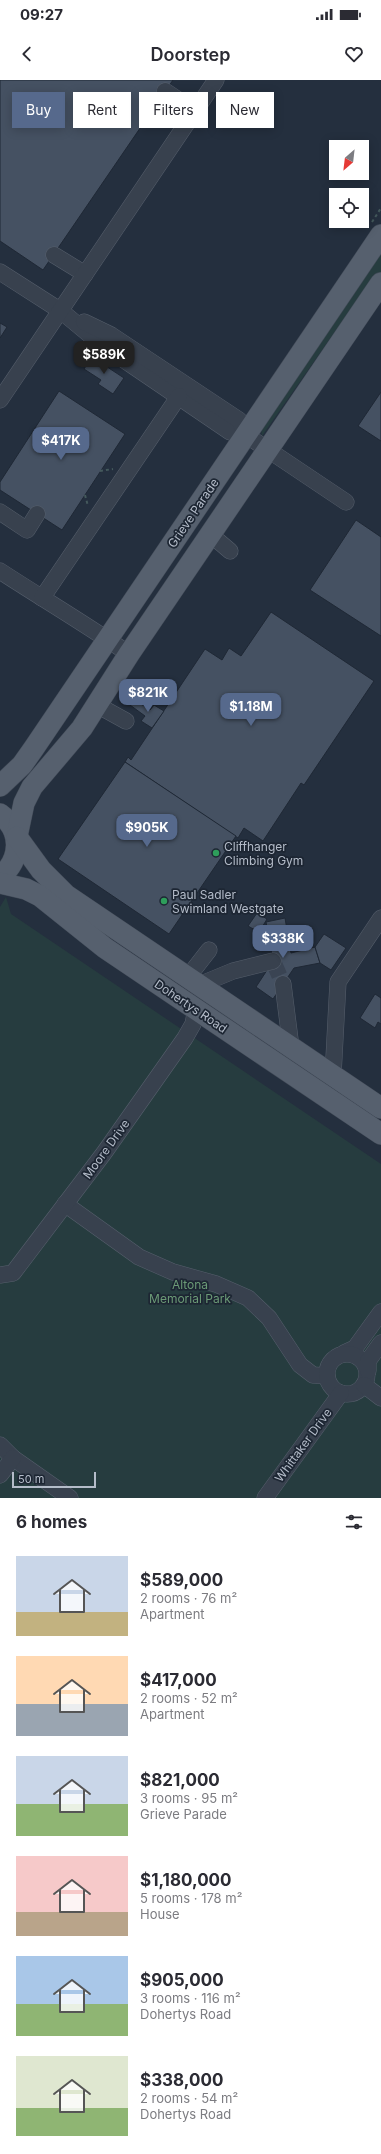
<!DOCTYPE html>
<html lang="en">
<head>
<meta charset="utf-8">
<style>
  :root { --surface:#fff; --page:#f7f7f7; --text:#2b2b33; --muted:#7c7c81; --accent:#56698c }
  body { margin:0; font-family:Inter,sans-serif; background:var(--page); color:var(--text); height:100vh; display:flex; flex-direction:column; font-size:15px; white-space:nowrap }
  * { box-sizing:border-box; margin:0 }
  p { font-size:13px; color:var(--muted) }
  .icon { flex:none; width:22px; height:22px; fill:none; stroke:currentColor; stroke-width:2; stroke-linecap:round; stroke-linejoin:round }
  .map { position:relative; height:1418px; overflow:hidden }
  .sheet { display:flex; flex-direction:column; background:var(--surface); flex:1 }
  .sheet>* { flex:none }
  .banner { position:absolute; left:12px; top:12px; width:357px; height:36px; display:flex; gap:8px }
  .needle { width:26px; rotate:208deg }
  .controls { position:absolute; left:329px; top:60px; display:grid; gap:8px }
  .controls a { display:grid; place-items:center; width:40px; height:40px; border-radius:0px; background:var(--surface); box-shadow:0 2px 10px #0003; font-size:20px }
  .scale { position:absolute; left:12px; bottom:10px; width:84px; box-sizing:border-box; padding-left:4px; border:2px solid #b4bcc9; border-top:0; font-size:11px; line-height:14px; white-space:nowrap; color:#b4bcc9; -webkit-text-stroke:3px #1d2633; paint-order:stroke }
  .price { position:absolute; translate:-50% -34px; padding:0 9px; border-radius:8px; background:var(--accent); color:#fff; font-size:13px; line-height:26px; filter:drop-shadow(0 1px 2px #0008) }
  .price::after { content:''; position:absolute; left:50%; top:24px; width:12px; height:9px; margin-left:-6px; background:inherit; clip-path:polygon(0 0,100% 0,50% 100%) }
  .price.on { background:#222; color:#fff }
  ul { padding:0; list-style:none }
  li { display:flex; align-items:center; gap:12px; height:100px; padding:0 16px }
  li span { display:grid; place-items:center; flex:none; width:112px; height:80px; border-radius:0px; color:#555 }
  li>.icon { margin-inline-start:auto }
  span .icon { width:48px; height:48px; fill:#fffc; stroke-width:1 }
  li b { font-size:17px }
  h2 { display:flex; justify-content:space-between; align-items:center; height:48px; padding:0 16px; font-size:17px }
  .pill { padding:0 14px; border-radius:0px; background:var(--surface); box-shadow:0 2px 10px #0003; font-size:14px; line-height:36px }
  .pill.on { background:var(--accent); color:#fff }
  .status { display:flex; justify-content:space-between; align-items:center; height:28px; padding:0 20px; background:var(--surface); direction:ltr }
  .status svg { height:11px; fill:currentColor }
  header { display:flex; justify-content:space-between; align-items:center; height:52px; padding:0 16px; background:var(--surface); font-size:18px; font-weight:600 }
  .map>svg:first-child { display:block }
  .green { fill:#263c3f }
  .building { fill:#455162; stroke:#1f2835 }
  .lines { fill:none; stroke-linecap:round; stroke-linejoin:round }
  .minor-tunnel { stroke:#3a4453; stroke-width:16; stroke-dasharray:16 8; stroke-linecap:butt }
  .minor-casing { stroke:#565f6c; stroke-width:17 }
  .major-casing { stroke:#414a57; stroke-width:22 }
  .path { stroke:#44595c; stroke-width:2; stroke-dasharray:3 3; stroke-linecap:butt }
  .minor { stroke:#38414e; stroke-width:16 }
  .major { stroke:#56606e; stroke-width:21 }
  .leisure-dot { fill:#2e9e5b; stroke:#1d2633; stroke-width:1.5 }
  .labels { text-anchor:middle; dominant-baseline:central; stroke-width:3.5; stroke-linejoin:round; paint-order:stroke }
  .street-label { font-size:12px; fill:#b4bcc9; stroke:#1d2633 }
  .poi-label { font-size:12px; fill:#b4bcc9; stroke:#1d2633; text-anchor:start }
  .park-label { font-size:12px; fill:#6b9a76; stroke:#1d2633 }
</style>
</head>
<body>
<div class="status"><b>09:27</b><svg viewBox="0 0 49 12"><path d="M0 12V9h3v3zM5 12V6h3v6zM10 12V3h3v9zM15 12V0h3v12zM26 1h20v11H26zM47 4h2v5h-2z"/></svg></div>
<header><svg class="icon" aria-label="back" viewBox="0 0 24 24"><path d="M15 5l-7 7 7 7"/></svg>Doorstep<svg class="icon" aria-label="heart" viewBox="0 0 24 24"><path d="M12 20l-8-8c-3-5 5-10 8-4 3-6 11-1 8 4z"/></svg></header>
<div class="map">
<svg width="381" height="1418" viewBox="0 0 381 1418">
  <rect width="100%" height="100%" fill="#242f3e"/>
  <g class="green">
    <path d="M381,167V194L367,215L336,250L262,356L261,350Z"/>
    <path d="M6,817L11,834L381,1084V1418H0V827Z"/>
  </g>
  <g class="building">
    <path d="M0,0H173L43,190L0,161Z"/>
    <path d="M0,243L7,247L0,258Z"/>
    <path d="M92,277L124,298L113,314L98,304L101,300L84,289Z"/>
    <path d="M59,311L125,354L62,450L0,410V402Z"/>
    <path d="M381,312V361L358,346Z"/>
    <path d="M356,440L381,457V556L310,510Z"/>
    <path d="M271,532L374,601L304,705L301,703L263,761L244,748L238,758L125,682L128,677L131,680L205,569L222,580L229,568L241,576Z"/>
    <path d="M134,619L150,630L154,625L164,631L152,648L141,641L145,636L130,625Z"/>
    <path d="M125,682L236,756L169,854L58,779Z"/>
    <path d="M257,833L267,839L261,849L257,847L255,850L248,846Z"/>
    <path d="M285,838L291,873L315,867L320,883L294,888L273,919L256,907L273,881L266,842Z"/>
    <path d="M324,854L346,868L331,890L320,883L315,867Z"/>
    <path d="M375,914L381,918V944L378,942L375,948L360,938Z"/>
  </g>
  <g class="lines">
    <path class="minor-tunnel" d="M273,881L283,904"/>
    <defs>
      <g id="minor">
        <path d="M165,11L195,31"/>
        <path d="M54,175L85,194"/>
        <path d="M0,192L61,231L102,265L230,352L246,355L346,422"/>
        <path d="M84,242L111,255L239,340L246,355"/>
        <path d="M0,320L216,0"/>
        <path d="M0,432L27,450L37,434"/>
        <path d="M210,454L230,471"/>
        <path d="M0,491C43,519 87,545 129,574"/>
        <path d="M42,518L179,316"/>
        <path d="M97,625L126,641"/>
        <path d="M188,897L209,870"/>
        <path d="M283,904L291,967"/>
        <path d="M199,905L233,891L273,881"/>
        <path d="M333,996L338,902L381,838"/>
        <path d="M65,1124L139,1177L173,1192L216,1204L248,1218L269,1238L300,1285L313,1295L327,1296"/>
        <path d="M0,1195L13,1193L104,1073L185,958L193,944L196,929"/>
        <path d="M344,1273L355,1268L381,1232"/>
        <circle cx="347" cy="1294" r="20"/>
        <path d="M368,1291V1281L381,1263"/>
        <path d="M364,1305L381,1318"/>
        <path d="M0,1365L13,1378L70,1418"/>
        <path d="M0,1395L13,1378"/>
        <path d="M265,1418L341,1313"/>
      </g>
      <g id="major">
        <path d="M0,706L22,685L34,668L381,155"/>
        <path d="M0,734C23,751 21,780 0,797"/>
        <path d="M17,756L24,723L32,707L82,648L129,574L381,203"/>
        <path d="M17,757L41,790L66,815L381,1028"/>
        <path d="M0,803L26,809L40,816L105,868L381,1054"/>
      </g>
    </defs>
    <use href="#minor" class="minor-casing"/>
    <use href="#major" class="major-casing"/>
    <g class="path">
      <path d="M372,142L381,128"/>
      <path d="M100,391L113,389"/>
      <path d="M85,415L88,426"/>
    </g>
    <use href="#minor" class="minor"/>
    <use href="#major" class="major"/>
  </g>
  <g class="leisure-dot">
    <circle cx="216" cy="773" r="4"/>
    <circle cx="164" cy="821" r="4"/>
  </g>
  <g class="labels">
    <g class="street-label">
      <text transform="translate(193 433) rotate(-56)">Grieve Parade</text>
      <text transform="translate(191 926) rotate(34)">Dohertys Road</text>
      <text transform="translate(106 1069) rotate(-54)">Moore Drive</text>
      <text transform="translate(303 1365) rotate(-54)">Whittaker Drive</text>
    </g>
    <g class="poi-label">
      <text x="224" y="766">Cliffhanger<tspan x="224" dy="14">Climbing Gym</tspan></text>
      <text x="172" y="814">Paul Sadler<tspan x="172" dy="14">Swimland Westgate</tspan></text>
    </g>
    <g class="park-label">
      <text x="190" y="1204">Altona<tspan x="190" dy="14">Memorial Park</tspan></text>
    </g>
  </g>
</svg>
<div class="controls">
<a><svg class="needle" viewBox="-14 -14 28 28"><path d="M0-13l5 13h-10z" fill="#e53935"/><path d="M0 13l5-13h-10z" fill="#7c7c81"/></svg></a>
<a><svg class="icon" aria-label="locate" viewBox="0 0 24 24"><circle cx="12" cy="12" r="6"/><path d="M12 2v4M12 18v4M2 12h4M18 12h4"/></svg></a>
</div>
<div class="scale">50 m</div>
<b class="price on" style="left:104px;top:295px">$589K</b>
<b class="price" style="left:61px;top:381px">$417K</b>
<b class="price" style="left:148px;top:633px">$821K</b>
<b class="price" style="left:251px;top:647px">$1.18M</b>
<b class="price" style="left:147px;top:768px">$905K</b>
<b class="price" style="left:283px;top:879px">$338K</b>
<div class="banner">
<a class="pill on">Buy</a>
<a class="pill">Rent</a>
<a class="pill">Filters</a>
<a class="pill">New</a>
</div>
</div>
<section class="sheet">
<h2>6 homes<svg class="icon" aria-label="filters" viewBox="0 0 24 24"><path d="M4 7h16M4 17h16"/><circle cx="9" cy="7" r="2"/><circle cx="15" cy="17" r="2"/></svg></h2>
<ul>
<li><span style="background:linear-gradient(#c9d6e8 70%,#c2b280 0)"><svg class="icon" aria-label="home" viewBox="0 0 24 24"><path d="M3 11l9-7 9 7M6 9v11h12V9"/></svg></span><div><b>$589,000</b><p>2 rooms · 76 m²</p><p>Apartment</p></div></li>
<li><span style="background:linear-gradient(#ffd9b3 60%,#9aa5b1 0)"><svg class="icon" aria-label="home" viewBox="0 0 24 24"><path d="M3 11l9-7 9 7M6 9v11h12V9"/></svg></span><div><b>$417,000</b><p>2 rooms · 52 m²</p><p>Apartment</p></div></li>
<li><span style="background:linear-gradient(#c9d6e8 60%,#8fb573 0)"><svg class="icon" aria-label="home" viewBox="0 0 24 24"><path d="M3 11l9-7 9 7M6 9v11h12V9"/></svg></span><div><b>$821,000</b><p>3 rooms · 95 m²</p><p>Grieve Parade</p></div></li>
<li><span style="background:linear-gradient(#f6c9c9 70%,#b9a48a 0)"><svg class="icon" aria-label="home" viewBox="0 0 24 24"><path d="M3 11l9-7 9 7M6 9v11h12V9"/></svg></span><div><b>$1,180,000</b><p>5 rooms · 178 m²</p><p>House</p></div></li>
<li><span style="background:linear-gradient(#a9c7e8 60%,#8fb573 0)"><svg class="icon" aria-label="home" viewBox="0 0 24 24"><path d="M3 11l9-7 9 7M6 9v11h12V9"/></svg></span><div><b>$905,000</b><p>3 rooms · 116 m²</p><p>Dohertys Road</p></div></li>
<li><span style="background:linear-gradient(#dfe7d0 65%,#8fb573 0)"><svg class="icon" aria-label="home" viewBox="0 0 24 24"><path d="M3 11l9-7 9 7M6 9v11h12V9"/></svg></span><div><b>$338,000</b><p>2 rooms · 54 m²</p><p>Dohertys Road</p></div></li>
</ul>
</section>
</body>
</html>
